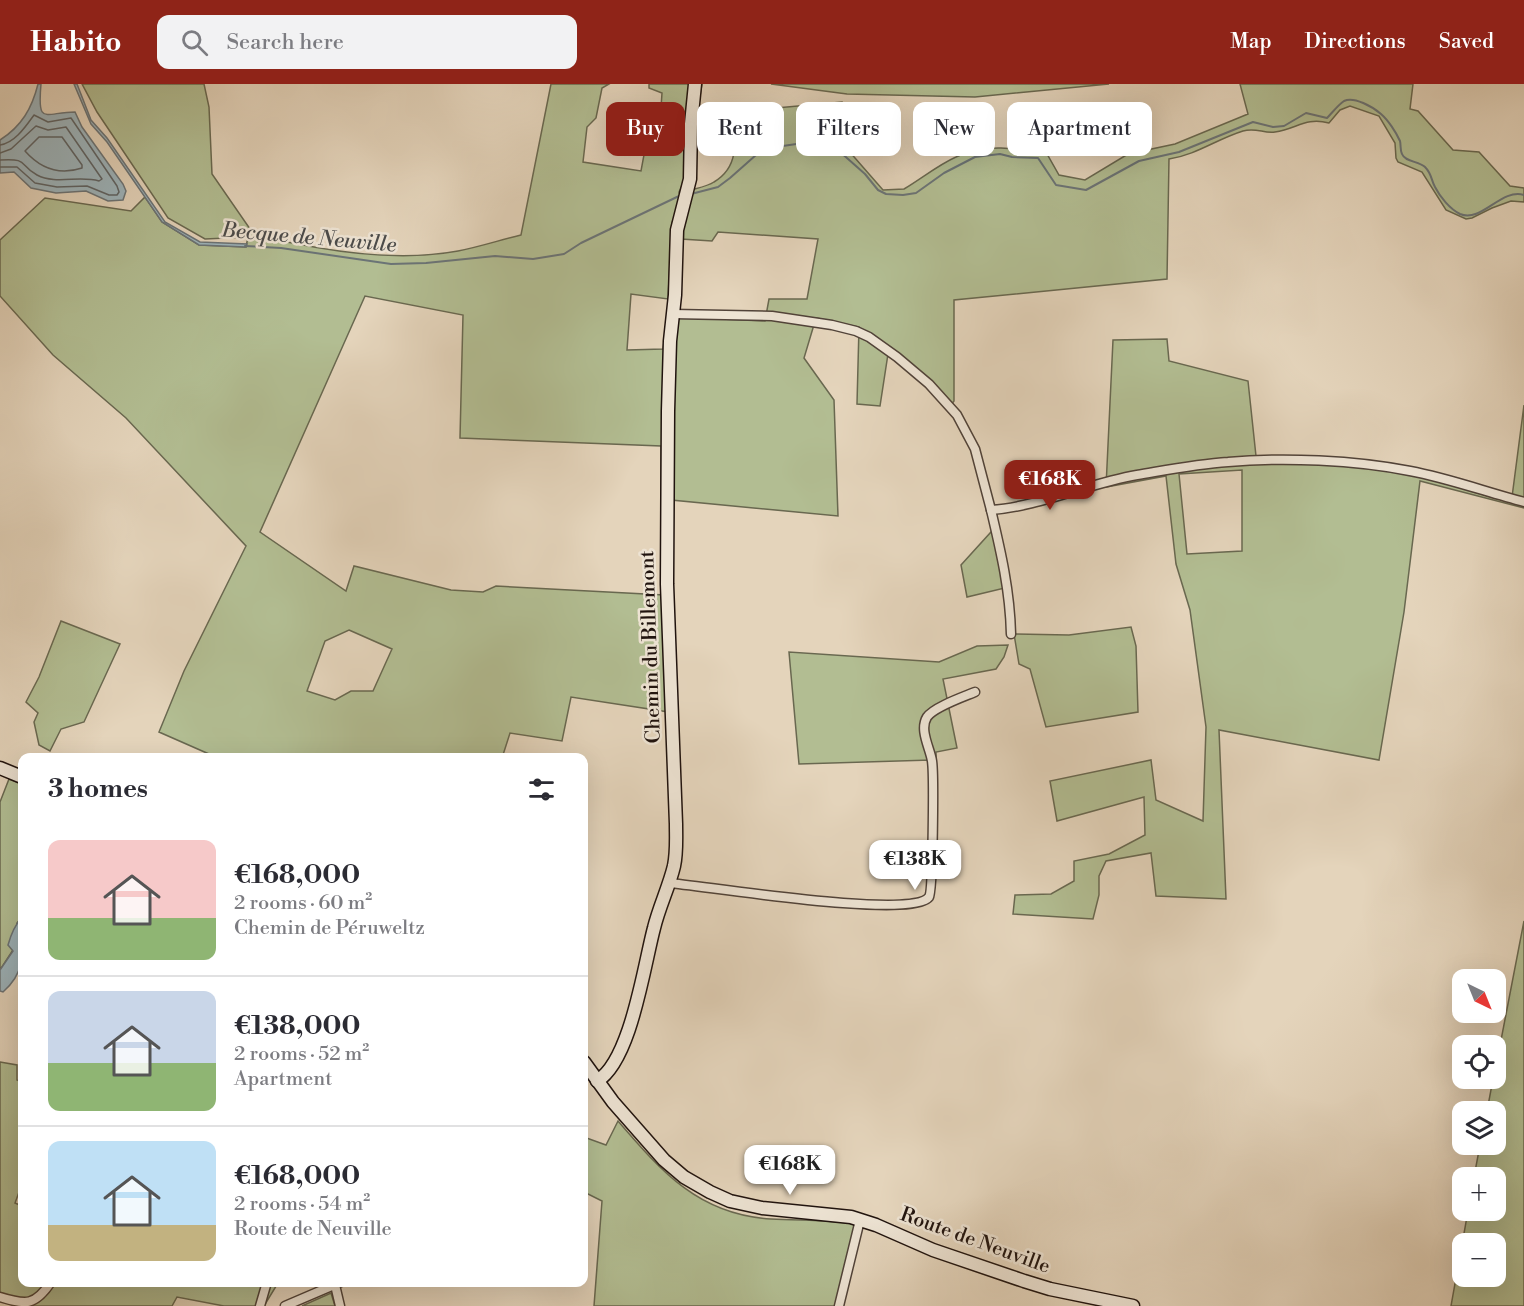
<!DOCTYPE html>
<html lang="en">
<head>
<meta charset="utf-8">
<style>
  :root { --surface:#fff; --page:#f2f2f3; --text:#2b2b33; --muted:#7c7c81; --line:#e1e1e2; --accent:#8f2418 }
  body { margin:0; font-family:"Libre Bodoni",serif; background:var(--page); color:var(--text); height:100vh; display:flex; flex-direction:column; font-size:22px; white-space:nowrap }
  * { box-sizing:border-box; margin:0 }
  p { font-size:20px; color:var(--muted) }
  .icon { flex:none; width:33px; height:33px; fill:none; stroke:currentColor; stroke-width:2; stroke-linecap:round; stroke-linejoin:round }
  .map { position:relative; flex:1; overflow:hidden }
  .sheet { position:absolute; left:18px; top:669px; width:570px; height:534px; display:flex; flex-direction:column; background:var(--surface); border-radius:12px; box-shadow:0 6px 24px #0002 }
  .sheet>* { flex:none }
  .banner { position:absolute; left:606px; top:18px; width:570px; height:54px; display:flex; gap:12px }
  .needle { width:39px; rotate:137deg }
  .tools { position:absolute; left:1452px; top:885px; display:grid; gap:12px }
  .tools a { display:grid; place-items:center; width:54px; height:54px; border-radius:12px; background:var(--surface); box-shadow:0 6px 24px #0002; font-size:30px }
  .price { position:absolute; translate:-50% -51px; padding:0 14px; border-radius:12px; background:#fff; color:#222; font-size:20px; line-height:39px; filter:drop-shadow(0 2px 3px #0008) }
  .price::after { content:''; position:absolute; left:50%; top:36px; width:18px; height:14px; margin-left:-9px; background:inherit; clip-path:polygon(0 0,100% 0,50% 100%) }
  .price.current { background:var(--accent); color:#fff }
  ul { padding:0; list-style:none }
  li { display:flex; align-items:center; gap:18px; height:150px; padding:0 30px }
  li+li { border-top:2px solid var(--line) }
  li span { display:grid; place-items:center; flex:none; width:168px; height:120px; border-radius:12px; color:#555 }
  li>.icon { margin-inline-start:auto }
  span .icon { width:72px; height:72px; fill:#fffc; stroke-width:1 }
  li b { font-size:26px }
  h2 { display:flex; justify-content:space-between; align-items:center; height:72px; padding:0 30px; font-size:26px }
  .pill { padding:0 21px; border-radius:12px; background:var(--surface); box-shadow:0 6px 24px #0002; font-size:21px; line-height:54px }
  .pill.current { background:var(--accent); color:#fff }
  header { display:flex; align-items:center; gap:36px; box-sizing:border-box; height:84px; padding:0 30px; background:var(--accent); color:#fff }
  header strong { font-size:28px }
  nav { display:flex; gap:33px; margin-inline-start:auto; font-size:21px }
  .search { width:420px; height:54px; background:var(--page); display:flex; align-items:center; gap:15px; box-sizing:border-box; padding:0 21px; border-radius:12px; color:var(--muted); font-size:22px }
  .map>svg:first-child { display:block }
  .green { fill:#b2bd92; stroke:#696850; stroke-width:1.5; fill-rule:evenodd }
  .water { fill:#9db5bd; stroke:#6b7477; stroke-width:1.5 }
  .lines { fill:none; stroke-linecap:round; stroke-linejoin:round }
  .shore { stroke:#5e6466; stroke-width:1.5 }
  .stream { stroke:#6b7477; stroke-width:2 }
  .street-casing { stroke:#514339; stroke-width:11 }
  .secondary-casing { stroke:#20130e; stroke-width:15 }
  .street { stroke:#ede3d3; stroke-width:8 }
  .secondary { stroke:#ede3d3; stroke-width:12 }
  .labels { text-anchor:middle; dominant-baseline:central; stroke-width:5; stroke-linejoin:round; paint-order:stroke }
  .street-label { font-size:20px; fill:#20130e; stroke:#ede3d3 }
  .water-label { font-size:21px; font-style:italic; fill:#4c4c4b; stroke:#ede3d3 }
</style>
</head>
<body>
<header>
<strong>Habito</strong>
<div class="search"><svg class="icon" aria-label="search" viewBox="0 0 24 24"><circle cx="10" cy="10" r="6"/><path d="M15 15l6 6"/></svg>Search here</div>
<nav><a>Map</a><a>Directions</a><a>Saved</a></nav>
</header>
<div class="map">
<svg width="1524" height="1222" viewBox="0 0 1524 1222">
  <rect width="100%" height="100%" fill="#e4d4bb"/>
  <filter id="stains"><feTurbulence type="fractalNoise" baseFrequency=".00333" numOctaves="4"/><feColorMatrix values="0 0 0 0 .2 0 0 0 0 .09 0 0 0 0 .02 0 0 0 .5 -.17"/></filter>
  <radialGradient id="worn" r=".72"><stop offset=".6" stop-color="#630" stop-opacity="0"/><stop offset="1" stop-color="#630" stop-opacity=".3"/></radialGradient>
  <g class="green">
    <path d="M82,0H204L209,23L212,90L250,145C261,155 278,156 293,159C346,170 405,177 458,167C479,163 500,156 521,151L551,0H609L602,4L596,34L587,43L583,78L641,87L649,44L685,46L686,93L679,108L681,115L672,139L668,215L631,210L627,266L663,265L667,235L678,233L765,237L769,215H807L818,155L718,148L712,157L681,155V138L691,106C698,104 708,102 714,98C741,82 735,54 732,28L842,18L841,58L883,106L904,105C921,95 938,81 956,73C985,59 1016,64 1047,70L1059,91L1085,96L1128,70L1175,60L1248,30L1240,0H1413L1410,25L1418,27L1453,66L1479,68L1510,102L1524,104V118L1511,117L1492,124L1472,134L1466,135L1446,126L1422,88L1398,78L1396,74L1395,59L1379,32L1350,22L1340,26L1329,39C1305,33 1297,45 1275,48C1264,50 1256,43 1243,47C1217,55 1196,71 1169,75L1167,195L954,216V317L948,325L940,314L888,270L880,322L857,320L859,243L816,234L804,274L834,316L838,432L661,415V362L460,354L463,231L365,212L260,448L346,507L354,482L451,506L483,508L496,502L664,511L669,628L571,613L562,657L510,649L502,674L208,673L209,670L159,648L184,587L246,462L126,334L53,271L0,212V156L45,114L131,127L145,113L162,138L199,161L246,163L248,153L205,155L168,134L97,28ZM349,546L392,565L373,607H351L335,616L307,607L325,557Z"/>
    <path d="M649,0H702L698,24L686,25L685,28L661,24L662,9L649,4Z"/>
    <path d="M771,0H1109L975,13L847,10Z"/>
    <path d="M1167,255L1169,277L1248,297L1256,372L1384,379L1420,385L1512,413L1524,321V424L1420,397L1404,528L1379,676L1219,646L1226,815L1156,812L1151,769L1106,777L1099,792V811L1093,835L1013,830L1015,811L1051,810L1074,797V777L1109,770L1145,751L1144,713L1057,737L1050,697L1151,676L1156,716L1203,737L1206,643L1190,526L1176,480L1166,392L1106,403L1113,256ZM1242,386V467L1187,470L1179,390Z"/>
    <path d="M999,446L1009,503L967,513L961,481L991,448Z"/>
    <path d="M61,537L120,560L84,638L61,645L50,667L39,661L34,638L38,629L26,618L39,593Z"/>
    <path d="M1131,543L1136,562L1138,628L1046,643L1030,585L1019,580L1014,550L1069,551Z"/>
    <path d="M1008,561L1004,573L996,585L943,595L957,664L936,668L937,784L929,785L931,676L799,680L789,568L939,578L977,562Z"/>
    <path d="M9,695L22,700V833L17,839L13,866L0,886V718Z"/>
    <path d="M1524,837V1222H1451L1468,1127L1496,1126V1094L1474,1093L1480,1061L1496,1060V1028L1487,1027L1493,995L1496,994V982ZM1462,1160H1496V1192H1462Z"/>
    <path d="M0,978L17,981V996L22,998V1100L15,1119L22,1122V1198L278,1199L264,1222H224L177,1213L172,1222H21L0,1215Z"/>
    <path d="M618,1037C662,1088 699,1131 771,1135C801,1137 829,1135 858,1141L837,1222H594L602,1117L584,1108V1053L606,1061Z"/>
    <path d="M331,1209L335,1222H302Z"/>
  </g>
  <g class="water">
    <path d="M38,0H41C37,43 45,28 75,28L82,43L123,100L126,107L123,116L108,117L86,107L56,109L31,104L14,88L0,89V56C22,42 32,24 38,0Z"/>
    <path d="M74,0H77L91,36L107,54L165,138L200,158L247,160L246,163L199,161L162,138L107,58L91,40Z"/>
    <path d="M22,833C23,864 28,886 3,908L0,907V886L13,867L8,861C11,850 15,841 22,833Z"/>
  </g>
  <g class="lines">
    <g class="shore">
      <path d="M39,53H62L82,81V84C58,92 40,84 25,67Z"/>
      <path d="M0,61C15,59 26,42 34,31L48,38L71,34L117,102L119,108L117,111H109L87,102L57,103L35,99L17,83H0"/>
      <path d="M0,69L11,65L36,42L48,46L66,43L102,95L99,97C79,91 56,101 37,91C18,81 30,74 0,76"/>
    </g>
    <g class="stream">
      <path d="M691,110L718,103L730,94L756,71L769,64L817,57L830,59L865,90L878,106L886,110L903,111L916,109L944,89L975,73L1000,70L1012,73L1038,74L1056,101L1086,106L1139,77L1179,68L1253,38L1273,43L1284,42L1306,29L1327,34C1332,29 1338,21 1344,17C1354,12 1373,23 1381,30C1388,36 1396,48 1400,57C1401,61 1400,66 1402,70C1405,78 1419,77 1425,83C1432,90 1431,96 1435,103C1440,113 1450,125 1460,130C1482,139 1501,104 1524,111"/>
      <path d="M245,162L281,164L391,180L426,179L495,172L533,175L564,170L581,159L679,112"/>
    </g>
    <defs>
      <g id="street">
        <path d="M673,230L772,232L832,241L856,247L869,253L897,273L929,300L957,331L975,365L991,426C1037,423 1090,399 1137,391C1167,386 1197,380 1228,378C1283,373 1355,376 1410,387C1448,394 1486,408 1524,418"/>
        <path d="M991,426C1001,468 1010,507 1011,550"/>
        <path d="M669,799C706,802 912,836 929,813C933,807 934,690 932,677C930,664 919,646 927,633C934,623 963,613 975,608"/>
        <path d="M335,1201L340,1222"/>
        <path d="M0,1213C26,1221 35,1222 51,1198"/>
        <path d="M260,1222L267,1198"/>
        <path d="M285,1222L341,1198"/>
        <path d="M839,1222L860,1136"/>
      </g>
      <g id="secondary">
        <path d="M0,684L22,693"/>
        <path d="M584,978L613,1018L664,1076L684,1093L710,1108L730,1117L762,1124L851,1133L876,1141L933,1166L1024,1197L1050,1205L1133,1222"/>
        <path d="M597,997C631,977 644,881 654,844C659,823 669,803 674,782C677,768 676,754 676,740L667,500L668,327L670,257L675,211L677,146L690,95L691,40L695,0"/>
      </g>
    </defs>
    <use href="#street" class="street-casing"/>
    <use href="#secondary" class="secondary-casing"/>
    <use href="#street" class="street"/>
    <use href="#secondary" class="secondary"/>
  </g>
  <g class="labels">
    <g class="street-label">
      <text transform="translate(651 563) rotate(-92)">Chemin du Billemont</text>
      <text transform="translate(975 1157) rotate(20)">Route de Neuville</text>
    </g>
    <g class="water-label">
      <text transform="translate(309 154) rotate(5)">Becque de Neuville</text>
    </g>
  </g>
  <rect width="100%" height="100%" filter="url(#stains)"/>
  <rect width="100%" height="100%" fill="url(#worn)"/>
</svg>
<div class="tools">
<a><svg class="needle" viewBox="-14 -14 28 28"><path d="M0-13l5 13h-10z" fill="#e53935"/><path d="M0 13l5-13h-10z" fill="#7c7c81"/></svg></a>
<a><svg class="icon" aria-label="locate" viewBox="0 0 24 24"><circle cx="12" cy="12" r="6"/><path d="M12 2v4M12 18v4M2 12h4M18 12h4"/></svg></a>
<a><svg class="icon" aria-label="layers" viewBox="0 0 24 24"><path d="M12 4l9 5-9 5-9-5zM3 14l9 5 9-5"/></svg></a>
<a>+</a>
<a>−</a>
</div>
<b class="price current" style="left:1050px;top:427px">€168K</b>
<b class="price" style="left:915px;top:807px">€138K</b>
<b class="price" style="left:790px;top:1112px">€168K</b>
<div class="banner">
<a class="pill current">Buy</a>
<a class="pill">Rent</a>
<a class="pill">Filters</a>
<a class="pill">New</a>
<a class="pill">Apartment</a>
</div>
<section class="sheet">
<h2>3 homes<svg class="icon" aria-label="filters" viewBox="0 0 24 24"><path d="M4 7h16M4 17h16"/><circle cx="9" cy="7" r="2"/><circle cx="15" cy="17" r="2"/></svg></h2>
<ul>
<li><span style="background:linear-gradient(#f6c9c9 65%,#8fb573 0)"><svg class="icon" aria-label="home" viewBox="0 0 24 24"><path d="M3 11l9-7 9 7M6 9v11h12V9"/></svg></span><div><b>€168,000</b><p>2 rooms · 60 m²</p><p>Chemin de Péruweltz</p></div></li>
<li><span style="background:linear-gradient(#c9d6e8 60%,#8fb573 0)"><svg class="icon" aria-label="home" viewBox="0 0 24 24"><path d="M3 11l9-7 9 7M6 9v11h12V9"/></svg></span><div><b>€138,000</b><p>2 rooms · 52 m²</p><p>Apartment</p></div></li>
<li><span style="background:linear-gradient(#bfe0f5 70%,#c2b280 0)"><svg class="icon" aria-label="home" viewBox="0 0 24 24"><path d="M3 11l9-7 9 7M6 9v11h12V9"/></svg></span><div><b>€168,000</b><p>2 rooms · 54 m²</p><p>Route de Neuville</p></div></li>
</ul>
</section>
</div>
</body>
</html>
